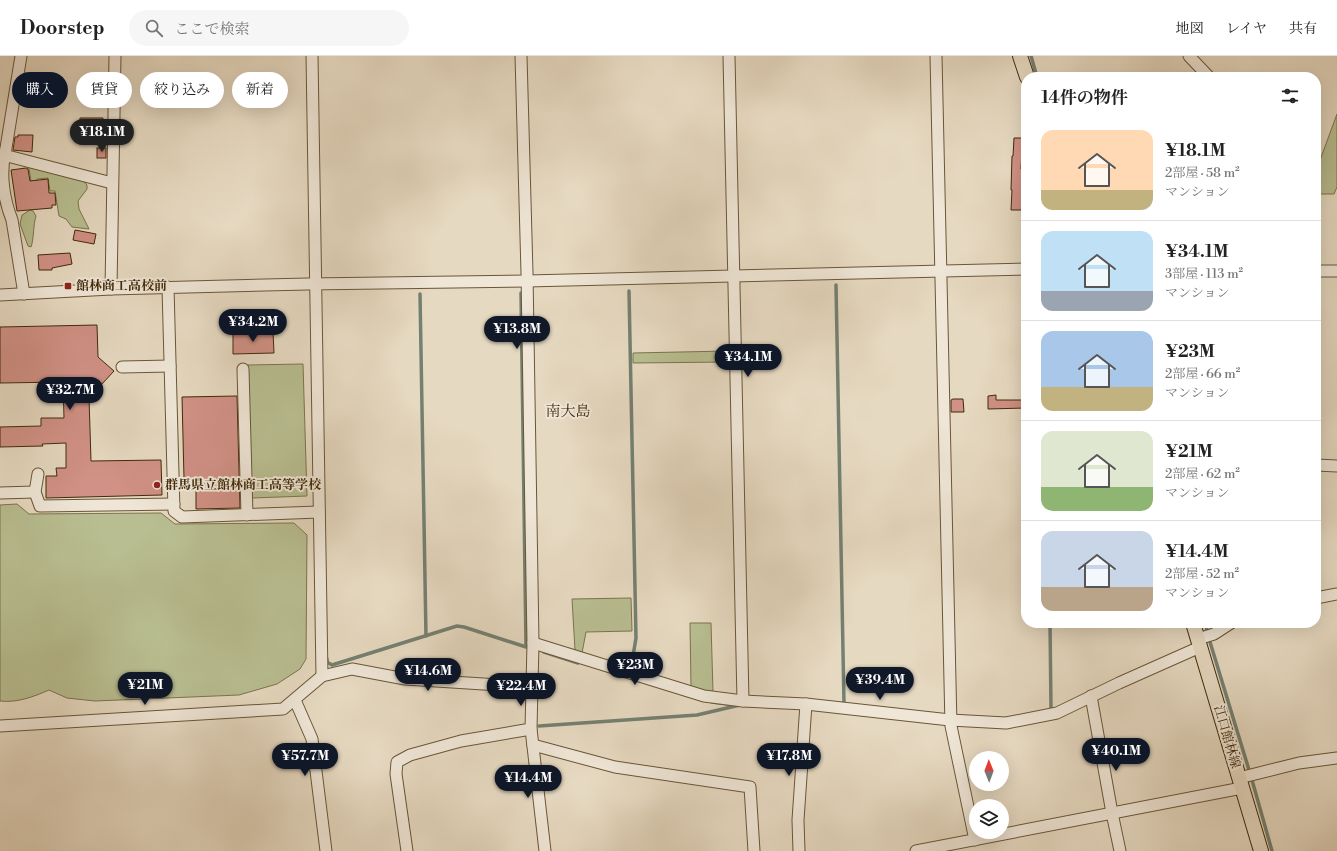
<!DOCTYPE html>
<html lang="ja">
<head>
<meta charset="utf-8">
<style>
  :root { --surface:#fff; --page:#f6f6f6; --text:#222; --muted:#767676; --line:#e0e0e0; --accent:#111827 }
  body { margin:0; font-family:"Libre Bodoni","Noto Serif JP",serif; background:var(--page); color:var(--text); height:100vh; display:flex; flex-direction:column; font-size:15px; white-space:nowrap }
  * { box-sizing:border-box; margin:0 }
  p { font-size:13px; color:var(--muted) }
  .icon { flex:none; width:22px; height:22px; fill:none; stroke:currentColor; stroke-width:2; stroke-linecap:round; stroke-linejoin:round }
  .map { position:relative; flex:1; overflow:hidden }
  .drawer { position:absolute; left:1021px; top:16px; width:300px; height:556px; display:flex; flex-direction:column; background:var(--surface); border-radius:16px; box-shadow:0 4px 16px #0002 }
  .drawer>* { flex:none }
  .hud { position:absolute; left:12px; top:16px; width:380px; height:36px; display:flex; gap:8px }
  .needle { width:26px; rotate:359deg }
  .controls { position:absolute; left:969px; top:695px; display:grid; gap:8px }
  .controls a { display:grid; place-items:center; width:40px; height:40px; border-radius:50%; background:var(--surface); box-shadow:0 4px 16px #0002; font-size:20px }
  .price { position:absolute; translate:-50% -34px; padding:0 9px; border-radius:14px; background:var(--accent); color:#fff; font-size:13px; line-height:26px; filter:drop-shadow(0 1px 2px #0008) }
  .price::after { content:''; position:absolute; left:50%; top:24px; width:12px; height:9px; margin-left:-6px; background:inherit; clip-path:polygon(0 0,100% 0,50% 100%) }
  .price.active { background:#222; color:#fff }
  ul { padding:0; list-style:none }
  li { display:flex; align-items:center; gap:12px; height:100px; padding:0 20px }
  li+li { border-top:1px solid var(--line) }
  li span { display:grid; place-items:center; flex:none; width:112px; height:80px; border-radius:12px; color:#555 }
  li>.icon { margin-inline-start:auto }
  span .icon { width:48px; height:48px; fill:#fffc; stroke-width:1 }
  li b { font-size:17px }
  h2 { display:flex; justify-content:space-between; align-items:center; height:48px; padding:0 20px; font-size:17px }
  .chip { padding:0 14px; border-radius:18px; background:var(--surface); box-shadow:0 4px 16px #0002; font-size:14px; line-height:36px }
  .chip.active { background:var(--accent); color:#fff }
  header { display:flex; align-items:center; gap:24px; box-sizing:border-box; height:56px; padding:0 20px; background:var(--surface); border-bottom:1px solid var(--line) }
  header strong { font-size:19px }
  nav { display:flex; gap:22px; margin-inline-start:auto; font-size:14px }
  .search { width:280px; height:36px; background:var(--page); display:flex; align-items:center; gap:10px; box-sizing:border-box; padding:0 14px; border-radius:22px; color:var(--muted); font-size:15px }
  .map>svg:first-child { display:block }
  .green { fill:#b8be91; stroke:#7c744d }
  .lines { fill:none; stroke-linecap:round; stroke-linejoin:round }
  .stream { stroke:#748071; stroke-width:3.5 }
  .building { fill:#d19186; stroke:#402a09 }
  .minor-casing { stroke:#6a5637; stroke-width:13 }
  .major-casing { stroke:#402a09; stroke-width:16 }
  .minor { stroke:#efe6d7; stroke-width:11 }
  .major { stroke:#e6d9c1; stroke-width:14 }
  .poi-dot { fill:#8f2418; stroke:#efe6d7; stroke-width:1.5 }
  .labels { text-anchor:middle; dominant-baseline:central; stroke-width:4; stroke-linejoin:round; paint-order:stroke }
  .poi-label { font-size:13px; font-weight:bold; fill:#402a09; stroke:#efe6d7; text-anchor:start }
  .street-label { font-size:13px; fill:#402a09; stroke:#efe6d7 }
  .quarter-label { font-size:15px; fill:#402a09; stroke:#efe6d7 }
</style>
</head>
<body>
<header>
<strong>Doorstep</strong>
<div class="search"><svg class="icon" aria-label="search" viewBox="0 0 24 24"><circle cx="10" cy="10" r="6"/><path d="M15 15l6 6"/></svg>ここで検索</div>
<nav><a>地図</a><a>レイヤ</a><a>共有</a></nav>
</header>
<div class="map">
<svg width="1337" height="795" viewBox="0 0 1337 795">
  <rect width="100%" height="100%" fill="#e6d9c1"/>
  <filter id="stains"><feTurbulence type="fractalNoise" baseFrequency=".005" numOctaves="4"/><feColorMatrix values="0 0 0 0 .2 0 0 0 0 .09 0 0 0 0 .02 0 0 0 .5 -.17"/></filter>
  <radialGradient id="worn" r=".72"><stop offset=".6" stop-color="#630" stop-opacity="0"/><stop offset="1" stop-color="#630" stop-opacity=".3"/></radialGradient>
  <g class="green">
    <path d="M1337,58V131L1334,138H1316V115Z"/>
    <path d="M28,107L79,120L87,129V133L78,145L79,153L89,173L72,171L66,163L59,160L55,135H50L48,122L37,123V137H33Z"/>
    <path d="M30,154L33,155L36,160C33,169 34,183 31,191L28,190L20,168L22,159Z"/>
    <path d="M727,295V306L633,307V297Z"/>
    <path d="M303,308L307,440L252,442L248,309Z"/>
    <path d="M17,448L29,458L161,457L175,468L294,467L307,479L306,603L300,613L277,628L239,639L95,645L67,642L49,634C33,641 17,647 0,645V449Z"/>
    <path d="M631,542L632,575L586,576L582,597L575,594L572,543Z"/>
    <path d="M690,567H711L713,636L691,632Z"/>
  </g>
  <g class="lines">
    <g class="stream">
      <path d="M1031,0L1037,21"/>
      <path d="M836,229L844,647"/>
      <path d="M629,235L636,582L631,612"/>
      <path d="M420,238L426,580"/>
      <path d="M1050,567L1051,652"/>
      <path d="M1205,567L1207,574"/>
      <path d="M1210,586L1249,714"/>
      <path d="M544,596L578,607"/>
      <path d="M327,603V606L332,609L457,570L464,571L526,591L521,237"/>
      <path d="M712,646L728,648"/>
      <path d="M539,670L697,659L740,649"/>
      <path d="M1252,724L1272,795"/>
    </g>
  </g>
  <g class="building">
    <path d="M25,19L46,23L47,21L59,22L56,46L29,41L30,40L22,38Z"/>
    <path d="M80,62H103L102,87L79,88Z"/>
    <path d="M18,79H33L32,96L13,94L15,81H18Z"/>
    <path d="M1014,82H1026V95H1022L1021,113H1026V154H1011L1012,134H1011L1012,100H1013Z"/>
    <rect x="97" y="92" width="9" height="10"/>
    <path d="M26,112L28,113L30,125L48,123L49,137H55L56,149H52V152L17,155L11,114Z"/>
    <path d="M75,174L96,178L94,188L73,184Z"/>
    <path d="M70,197L72,208L52,212V214H39L38,199Z"/>
    <path d="M97,269L98,301L114,315L89,342L91,405L161,404L162,439L46,442V420H57L56,412H66V387L42,388L43,390L0,391V371L41,370V362H64L63,326L0,327V271Z"/>
    <path d="M273,276L274,297L233,298V277Z"/>
    <path d="M996,339V344H1026V352L988,353V340Z"/>
    <path d="M237,340L240,452L196,453V423H184L182,341Z"/>
    <path d="M953,343H963L964,356H951V344Z"/>
  </g>
  <g class="lines">
    <defs>
      <g id="minor">
        <path d="M21,0L5,98C0,118 4,144 12,164L24,238"/>
        <path d="M312,0L322,620"/>
        <path d="M521,0L527,217L533,587L531,673L545,795"/>
        <path d="M729,0L743,645"/>
        <path d="M936,0L951,670L975,784"/>
        <path d="M1189,0L1209,21"/>
        <path d="M0,98L112,127"/>
        <path d="M1316,215H1337"/>
        <path d="M168,231L174,455L182,461L319,456"/>
        <path d="M111,233L115,0"/>
        <path d="M0,239L111,233L308,228L527,225L1026,213"/>
        <path d="M122,311L170,310"/>
        <path d="M243,313L247,459"/>
        <path d="M1316,409L1337,410"/>
        <path d="M38,418L35,436L40,450L174,448"/>
        <path d="M0,437L35,436"/>
        <path d="M1316,542L1337,538"/>
        <path d="M1198,583L1214,578L1231,567"/>
        <path d="M533,587L704,640L743,645L806,648L950,664L1006,667L1057,657L1119,627L1200,591"/>
        <path d="M1091,640L1112,757L1120,795"/>
        <path d="M295,644L312,683L326,795"/>
        <path d="M0,670L283,653L322,620L352,613L405,623L499,629H533"/>
        <path d="M533,689L615,711L750,731L754,795"/>
        <path d="M1239,722L1299,707L1337,702"/>
        <path d="M407,795L396,718L397,706L410,699L461,685L531,673"/>
        <path d="M799,795L798,764L806,648"/>
        <path d="M916,795L1242,732"/>
      </g>
      <g id="major">
        <path d="M1020,0L1027,21"/>
        <path d="M1193,567L1261,795"/>
      </g>
    </defs>
    <use href="#minor" class="minor-casing"/>
    <use href="#major" class="major-casing"/>
    <use href="#minor" class="minor"/>
    <use href="#major" class="major"/>
  </g>
  <g class="poi-dot">
    <rect x="64" y="226" width="8" height="8" rx="2"/>
    <circle cx="157" cy="429" r="4"/>
  </g>
  <g class="labels">
    <g class="poi-label">
      <text x="76" y="230">館林商工高校前</text>
      <text x="165" y="429">群馬県立館林商工高等学校</text>
    </g>
    <g class="street-label">
      <text transform="translate(1227 681) rotate(74)">江口館林線</text>
    </g>
    <g class="quarter-label">
      <text x="568" y="355">南大島</text>
    </g>
  </g>
  <rect width="100%" height="100%" filter="url(#stains)"/>
  <rect width="100%" height="100%" fill="url(#worn)"/>
</svg>
<div class="controls">
<a><svg class="needle" viewBox="-14 -14 28 28"><path d="M0-13l5 13h-10z" fill="#e53935"/><path d="M0 13l5-13h-10z" fill="#767676"/></svg></a>
<a><svg class="icon" aria-label="layers" viewBox="0 0 24 24"><path d="M12 4l9 5-9 5-9-5zM3 14l9 5 9-5"/></svg></a>
</div>
<b class="price active" style="left:102px;top:97px">¥18.1M</b>
<b class="price" style="left:253px;top:287px">¥34.2M</b>
<b class="price" style="left:517px;top:294px">¥13.8M</b>
<b class="price" style="left:748px;top:322px">¥34.1M</b>
<b class="price" style="left:70px;top:355px">¥32.7M</b>
<b class="price" style="left:635px;top:630px">¥23M</b>
<b class="price" style="left:428px;top:636px">¥14.6M</b>
<b class="price" style="left:880px;top:645px">¥39.4M</b>
<b class="price" style="left:145px;top:650px">¥21M</b>
<b class="price" style="left:521px;top:651px">¥22.4M</b>
<b class="price" style="left:1116px;top:716px">¥40.1M</b>
<b class="price" style="left:305px;top:721px">¥57.7M</b>
<b class="price" style="left:789px;top:721px">¥17.8M</b>
<b class="price" style="left:528px;top:743px">¥14.4M</b>
<div class="hud">
<a class="chip active">購入</a>
<a class="chip">賃貸</a>
<a class="chip">絞り込み</a>
<a class="chip">新着</a>
</div>
<section class="drawer">
<h2>14件の物件<svg class="icon" aria-label="filters" viewBox="0 0 24 24"><path d="M4 7h16M4 17h16"/><circle cx="9" cy="7" r="2"/><circle cx="15" cy="17" r="2"/></svg></h2>
<ul>
<li><span style="background:linear-gradient(#ffd9b3 75%,#c2b280 0)"><svg class="icon" aria-label="home" viewBox="0 0 24 24"><path d="M3 11l9-7 9 7M6 9v11h12V9"/></svg></span><div><b>¥18.1M</b><p>2部屋 · 58 m²</p><p>マンション</p></div></li>
<li><span style="background:linear-gradient(#bfe0f5 75%,#9aa5b1 0)"><svg class="icon" aria-label="home" viewBox="0 0 24 24"><path d="M3 11l9-7 9 7M6 9v11h12V9"/></svg></span><div><b>¥34.1M</b><p>3部屋 · 113 m²</p><p>マンション</p></div></li>
<li><span style="background:linear-gradient(#a9c7e8 70%,#c2b280 0)"><svg class="icon" aria-label="home" viewBox="0 0 24 24"><path d="M3 11l9-7 9 7M6 9v11h12V9"/></svg></span><div><b>¥23M</b><p>2部屋 · 66 m²</p><p>マンション</p></div></li>
<li><span style="background:linear-gradient(#dfe7d0 70%,#8fb573 0)"><svg class="icon" aria-label="home" viewBox="0 0 24 24"><path d="M3 11l9-7 9 7M6 9v11h12V9"/></svg></span><div><b>¥21M</b><p>2部屋 · 62 m²</p><p>マンション</p></div></li>
<li><span style="background:linear-gradient(#c9d6e8 70%,#b9a48a 0)"><svg class="icon" aria-label="home" viewBox="0 0 24 24"><path d="M3 11l9-7 9 7M6 9v11h12V9"/></svg></span><div><b>¥14.4M</b><p>2部屋 · 52 m²</p><p>マンション</p></div></li>
</ul>
</section>
</div>
</body>
</html>
